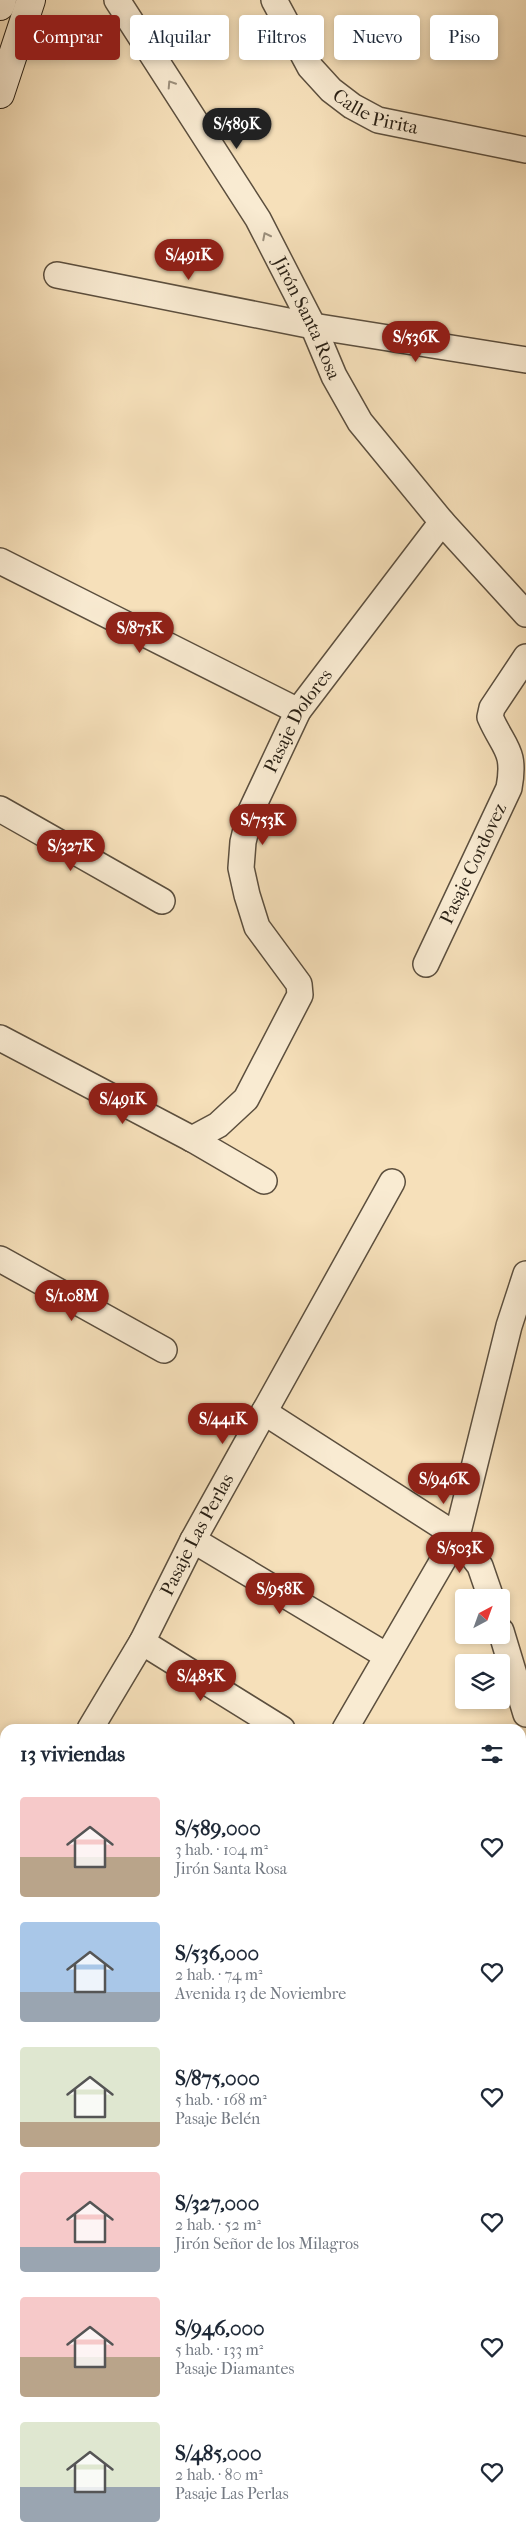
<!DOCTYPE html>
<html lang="es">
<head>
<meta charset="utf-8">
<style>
  :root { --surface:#fff; --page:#f6f6f7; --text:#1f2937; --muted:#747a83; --accent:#8f2418 }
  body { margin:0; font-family:"IM FELL French Canon",serif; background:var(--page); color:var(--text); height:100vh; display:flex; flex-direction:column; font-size:19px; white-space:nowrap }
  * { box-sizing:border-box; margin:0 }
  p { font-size:16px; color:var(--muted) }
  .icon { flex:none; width:28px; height:28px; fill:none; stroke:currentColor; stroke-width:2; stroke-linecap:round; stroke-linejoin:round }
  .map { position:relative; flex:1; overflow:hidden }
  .sheet { position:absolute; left:0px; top:1724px; width:526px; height:821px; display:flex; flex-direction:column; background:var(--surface); border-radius:15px 15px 0 0; box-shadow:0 2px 8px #0003 }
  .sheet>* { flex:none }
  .top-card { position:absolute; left:15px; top:15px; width:496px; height:45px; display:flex; gap:10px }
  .needle { width:32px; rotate:41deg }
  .controls { position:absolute; left:455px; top:1589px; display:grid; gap:10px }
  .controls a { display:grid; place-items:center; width:55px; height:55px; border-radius:5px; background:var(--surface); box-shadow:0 2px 8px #0003; font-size:25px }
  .price { position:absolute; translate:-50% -42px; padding:0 11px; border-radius:18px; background:var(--accent); color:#fff; font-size:16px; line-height:32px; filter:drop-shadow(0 1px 2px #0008) }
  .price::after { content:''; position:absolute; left:50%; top:30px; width:15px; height:11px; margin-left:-8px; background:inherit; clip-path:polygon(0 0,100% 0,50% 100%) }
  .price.on { background:#222; color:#fff }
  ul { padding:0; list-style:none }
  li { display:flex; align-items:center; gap:15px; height:125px; padding:0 20px }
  li span { display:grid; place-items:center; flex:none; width:140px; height:100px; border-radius:5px; color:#555 }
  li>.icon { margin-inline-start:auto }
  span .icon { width:60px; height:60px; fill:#fffc; stroke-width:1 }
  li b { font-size:21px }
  h2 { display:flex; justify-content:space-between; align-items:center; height:60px; padding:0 20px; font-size:21px }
  .tag { padding:0 18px; border-radius:5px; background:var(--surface); box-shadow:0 2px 8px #0003; font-size:18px; line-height:45px }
  .tag.on { background:var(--accent); color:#fff }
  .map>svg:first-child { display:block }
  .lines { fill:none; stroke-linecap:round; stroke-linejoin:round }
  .river { stroke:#a1babb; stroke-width:49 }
  .street-casing { stroke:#5c4f3e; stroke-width:28 }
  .secondary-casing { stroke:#281f14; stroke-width:30 }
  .street { stroke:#f9ebd2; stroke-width:25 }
  .secondary { stroke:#f9ebd2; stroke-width:28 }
  .oneway { stroke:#9b8f7c }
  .labels { text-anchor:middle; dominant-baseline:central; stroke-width:4; stroke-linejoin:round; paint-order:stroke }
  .street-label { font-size:19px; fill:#281f14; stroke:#f9ebd2 }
</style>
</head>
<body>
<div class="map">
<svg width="526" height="2544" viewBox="0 0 526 2544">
  <rect width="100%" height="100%" fill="#f6e0ba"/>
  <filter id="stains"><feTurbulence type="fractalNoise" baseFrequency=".004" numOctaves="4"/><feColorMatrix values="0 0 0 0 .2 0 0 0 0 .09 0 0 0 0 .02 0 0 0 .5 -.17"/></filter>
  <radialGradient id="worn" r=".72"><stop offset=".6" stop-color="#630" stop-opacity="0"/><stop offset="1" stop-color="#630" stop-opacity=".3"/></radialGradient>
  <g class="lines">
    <g class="river">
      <path d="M0,1984L5,1989"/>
      <path d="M521,2221H526"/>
    </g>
    <defs>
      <g id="street">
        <path id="s1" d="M117,0L258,219L313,326L334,376L360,422L442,522L526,614"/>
        <path id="s2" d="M274,0L310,67L331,90L352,106L378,120L526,150"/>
        <path d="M57,275L313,326L526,360"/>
        <path d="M0,561L298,711"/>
        <path d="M0,809L162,901"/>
        <path id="s3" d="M426,964L509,788C516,750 504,749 490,717L492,708L526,657"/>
        <path d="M0,1038L192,1139L264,1181"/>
        <path id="s4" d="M192,1139L218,1125L246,1099L300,995L299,984L257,927L247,895L241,868L243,842L250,813L298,711L442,522"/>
        <path d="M0,1259L164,1350"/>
        <path d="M264,1412L457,1536L480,1566L491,1598"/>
        <path d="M193,1540L387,1656"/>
        <path d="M501,1631L526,1714"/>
        <path d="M142,1642L282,1729"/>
        <path id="s5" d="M90,1729L142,1642L193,1540L392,1182"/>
        <path d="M345,1729L457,1536L509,1326L526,1274"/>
        <path d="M0,1776L5,1778"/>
        <path d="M521,1909L526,1913"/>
        <path d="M521,2146L526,2148"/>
        <path d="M0,2357L5,2358"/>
        <path d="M521,2471L526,2472"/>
        <path d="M521,2527L526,2506"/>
        <path d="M105,2544L106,2540"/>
      </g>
      <g id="secondary">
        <path d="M0,6L2,0"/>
        <path d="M0,94L31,0"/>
      </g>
    </defs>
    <use href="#street" class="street-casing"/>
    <use href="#secondary" class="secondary-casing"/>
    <use href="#street" class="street"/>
    <use href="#secondary" class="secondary"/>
  </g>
  <defs><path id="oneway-chevron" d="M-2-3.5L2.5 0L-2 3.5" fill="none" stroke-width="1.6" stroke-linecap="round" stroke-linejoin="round" transform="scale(1.25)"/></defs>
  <g class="oneway">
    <use href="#oneway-chevron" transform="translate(171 84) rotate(-123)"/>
    <use href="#oneway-chevron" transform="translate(266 236) rotate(-117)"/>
  </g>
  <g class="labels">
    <g class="street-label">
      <text stroke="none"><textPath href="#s2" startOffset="158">Calle Pirita</textPath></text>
      <text stroke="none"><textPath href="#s1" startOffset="371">Jirón Santa Rosa</textPath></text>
      <text stroke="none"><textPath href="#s4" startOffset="488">Pasaje Dolores</textPath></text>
      <text stroke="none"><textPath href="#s3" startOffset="111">Pasaje Cordovez</textPath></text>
      <text stroke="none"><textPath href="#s5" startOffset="222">Pasaje Las Perlas</textPath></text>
    </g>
  </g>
  <rect width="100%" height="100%" filter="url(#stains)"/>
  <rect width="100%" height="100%" fill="url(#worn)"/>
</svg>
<div class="controls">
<a><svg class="needle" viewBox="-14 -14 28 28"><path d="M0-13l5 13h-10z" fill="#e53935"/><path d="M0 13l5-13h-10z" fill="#747a83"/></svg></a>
<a><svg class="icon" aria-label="layers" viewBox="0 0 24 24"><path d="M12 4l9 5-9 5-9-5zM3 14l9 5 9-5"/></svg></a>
</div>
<b class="price on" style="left:237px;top:150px">S/589K</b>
<b class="price" style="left:189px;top:281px">S/491K</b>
<b class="price" style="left:416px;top:363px">S/536K</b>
<b class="price" style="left:140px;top:654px">S/875K</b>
<b class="price" style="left:263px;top:846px">S/753K</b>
<b class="price" style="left:71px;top:872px">S/327K</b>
<b class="price" style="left:123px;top:1125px">S/491K</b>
<b class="price" style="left:72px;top:1322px">S/1.08M</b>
<b class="price" style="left:223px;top:1445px">S/441K</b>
<b class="price" style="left:444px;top:1505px">S/946K</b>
<b class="price" style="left:460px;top:1574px">S/503K</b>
<b class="price" style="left:280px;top:1615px">S/958K</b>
<b class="price" style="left:201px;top:1702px">S/485K</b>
<div class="top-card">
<a class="tag on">Comprar</a>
<a class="tag">Alquilar</a>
<a class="tag">Filtros</a>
<a class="tag">Nuevo</a>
<a class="tag">Piso</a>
</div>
<section class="sheet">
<h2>13 viviendas<svg class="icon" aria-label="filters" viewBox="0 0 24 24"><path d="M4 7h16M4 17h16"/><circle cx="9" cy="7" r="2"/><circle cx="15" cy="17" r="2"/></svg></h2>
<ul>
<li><span style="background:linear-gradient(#f6c9c9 60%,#b9a48a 0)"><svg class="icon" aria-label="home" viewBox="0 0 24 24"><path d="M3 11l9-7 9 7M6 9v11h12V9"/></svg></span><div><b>S/589,000</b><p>3 hab. · 104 m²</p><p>Jirón Santa Rosa</p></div><svg class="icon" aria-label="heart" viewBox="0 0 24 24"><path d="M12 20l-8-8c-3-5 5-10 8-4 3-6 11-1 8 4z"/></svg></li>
<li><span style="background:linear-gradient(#a9c7e8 70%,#9aa5b1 0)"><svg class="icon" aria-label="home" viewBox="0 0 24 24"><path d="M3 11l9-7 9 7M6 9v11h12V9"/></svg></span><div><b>S/536,000</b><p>2 hab. · 74 m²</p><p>Avenida 13 de Noviembre</p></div><svg class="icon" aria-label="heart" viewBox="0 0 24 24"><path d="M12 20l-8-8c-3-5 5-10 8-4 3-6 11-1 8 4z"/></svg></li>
<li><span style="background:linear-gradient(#dfe7d0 75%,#b9a48a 0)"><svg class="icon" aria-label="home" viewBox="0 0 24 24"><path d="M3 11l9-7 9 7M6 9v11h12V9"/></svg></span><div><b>S/875,000</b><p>5 hab. · 168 m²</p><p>Pasaje Belén</p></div><svg class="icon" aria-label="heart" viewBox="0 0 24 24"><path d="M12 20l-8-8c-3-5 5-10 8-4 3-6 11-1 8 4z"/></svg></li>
<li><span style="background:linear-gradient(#f6c9c9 75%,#9aa5b1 0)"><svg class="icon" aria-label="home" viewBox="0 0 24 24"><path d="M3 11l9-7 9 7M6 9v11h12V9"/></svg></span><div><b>S/327,000</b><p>2 hab. · 52 m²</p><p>Jirón Señor de los Milagros</p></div><svg class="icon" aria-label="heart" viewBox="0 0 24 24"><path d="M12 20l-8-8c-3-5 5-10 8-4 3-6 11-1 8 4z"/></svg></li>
<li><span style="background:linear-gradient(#f6c9c9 60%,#b9a48a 0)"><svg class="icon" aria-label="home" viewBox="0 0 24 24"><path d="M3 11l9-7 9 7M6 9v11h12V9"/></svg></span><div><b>S/946,000</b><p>5 hab. · 133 m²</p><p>Pasaje Diamantes</p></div><svg class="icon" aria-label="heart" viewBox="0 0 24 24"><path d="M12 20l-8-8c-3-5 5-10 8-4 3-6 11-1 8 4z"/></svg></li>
<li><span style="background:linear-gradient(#dfe7d0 65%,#9aa5b1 0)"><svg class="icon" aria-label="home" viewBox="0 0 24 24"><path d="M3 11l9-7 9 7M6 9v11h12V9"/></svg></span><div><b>S/485,000</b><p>2 hab. · 80 m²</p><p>Pasaje Las Perlas</p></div><svg class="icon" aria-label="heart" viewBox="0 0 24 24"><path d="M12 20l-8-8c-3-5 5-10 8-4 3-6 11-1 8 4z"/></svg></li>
</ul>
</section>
</div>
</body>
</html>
